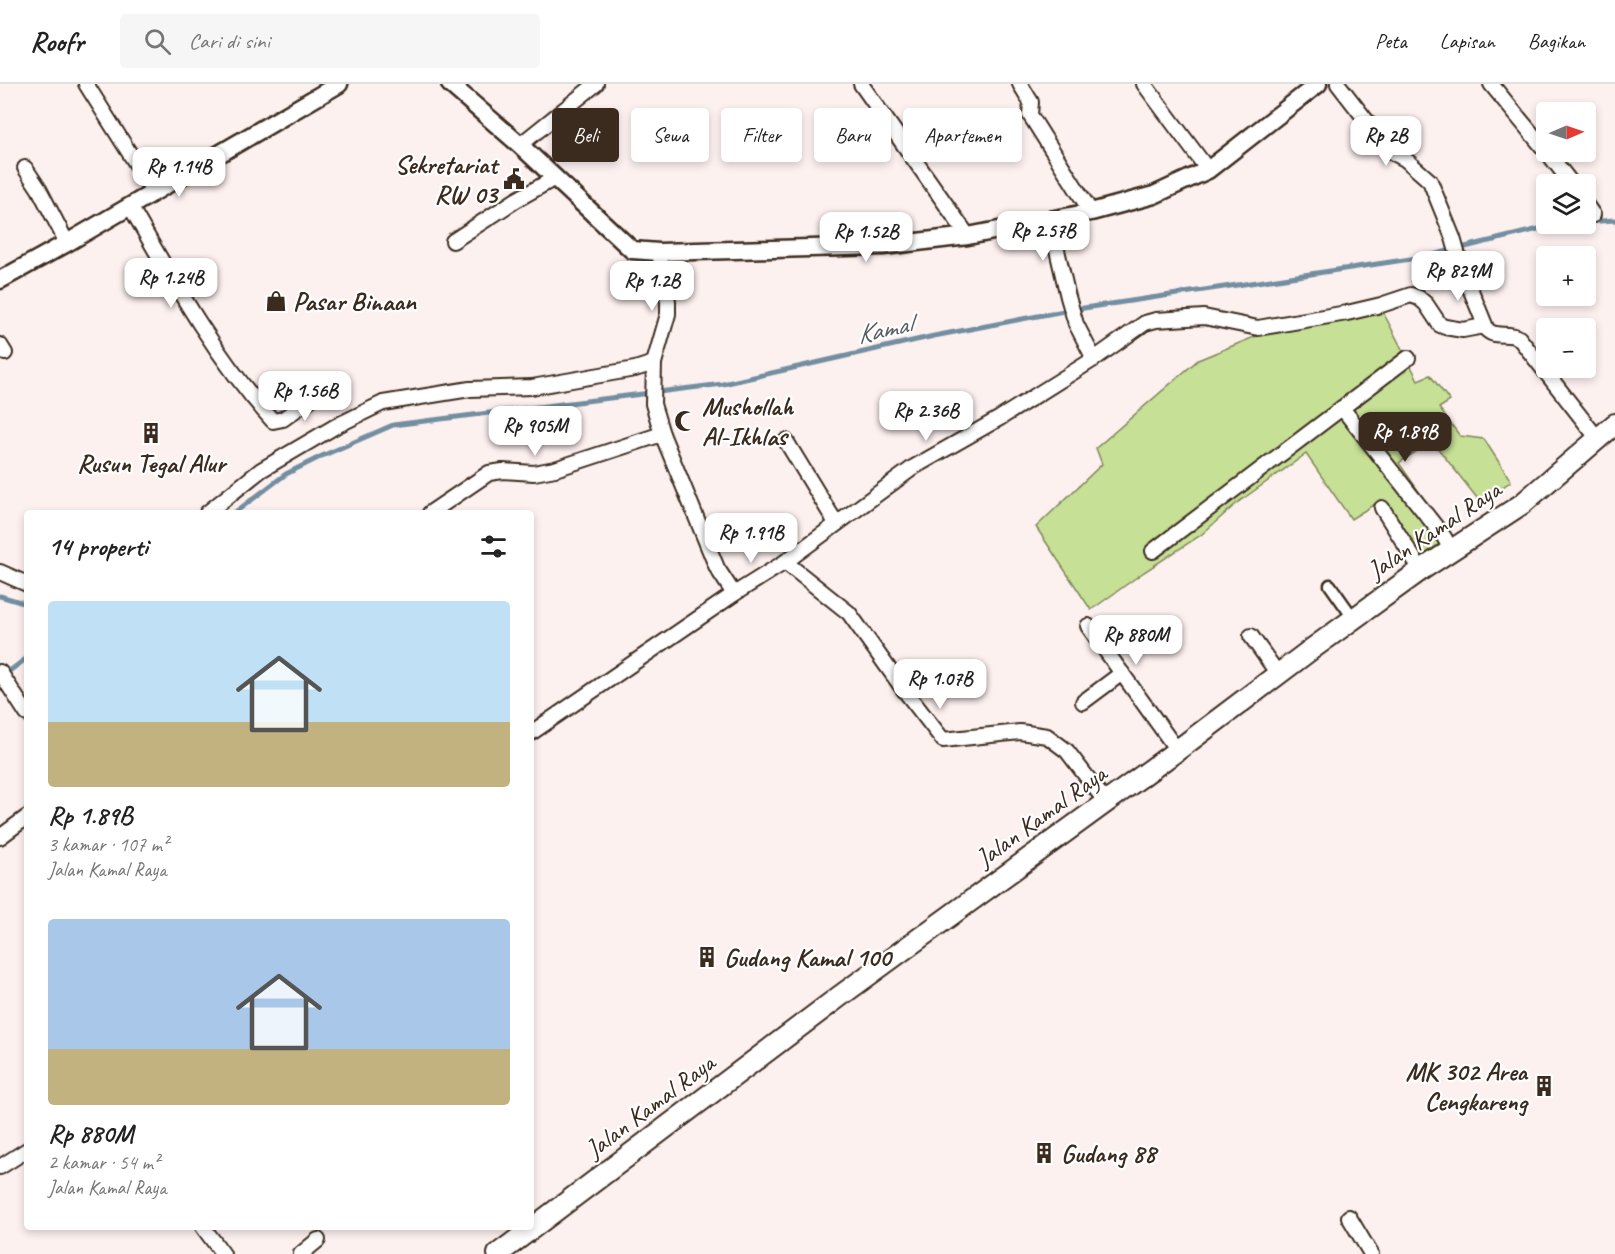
<!DOCTYPE html>
<html lang="id">
<head>
<meta charset="utf-8">
<style>
  :root { --surface:#fff; --page:#f6f6f6; --text:#222; --muted:#767676; --line:#e0e0e0; --accent:#3b2a1e }
  body { margin:0; font-family:Caveat,sans-serif; background:var(--page); color:var(--text); height:100vh; display:flex; flex-direction:column; font-size:22px; white-space:nowrap }
  * { box-sizing:border-box; margin:0 }
  p { font-size:20px; color:var(--muted) }
  .icon { flex:none; width:33px; height:33px; fill:none; stroke:currentColor; stroke-width:2; stroke-linecap:round; stroke-linejoin:round }
  .map { position:relative; flex:1; overflow:hidden }
  .side { position:absolute; left:24px; top:426px; width:510px; height:720px; display:flex; flex-direction:column; background:var(--surface); border-radius:6px; box-shadow:0 3px 9px #0003 }
  .side>* { flex:none }
  .guide { position:absolute; left:552px; top:24px; width:570px; height:54px; display:flex; gap:12px }
  .needle { width:39px; rotate:88deg }
  .controls { position:absolute; left:1536px; top:18px; display:grid; gap:12px }
  .controls a { display:grid; place-items:center; width:60px; height:60px; border-radius:6px; background:var(--surface); box-shadow:0 3px 9px #0003; font-size:30px }
  .price { position:absolute; translate:-50% -51px; padding:0 14px; border-radius:12px; background:#fff; color:#222; font-size:20px; line-height:39px; filter:drop-shadow(0 2px 3px #0008) }
  .price::after { content:''; position:absolute; left:50%; top:36px; width:18px; height:14px; margin-left:-9px; background:inherit; clip-path:polygon(0 0,100% 0,50% 100%) }
  .price.current { background:var(--accent); color:#fff }
  ul { padding:0; list-style:none }
  li { display:grid; align-content:center; gap:12px; height:318px; padding:0 24px }
  li span { display:grid; place-items:center; height:186px; border-radius:6px; color:#555 }
  li>.icon { margin-inline-start:auto }
  span .icon { width:108px; height:108px; fill:#fffc; stroke-width:1 }
  li b { font-size:26px }
  h2 { display:flex; justify-content:space-between; align-items:center; height:72px; padding:0 24px; font-size:26px }
  .chip { padding:0 21px; border-radius:6px; background:var(--surface); box-shadow:0 3px 9px #0003; font-size:21px; line-height:54px }
  .chip.current { background:var(--accent); color:#fff }
  header { display:flex; align-items:center; gap:36px; box-sizing:border-box; height:84px; padding:0 30px; background:var(--surface); border-bottom:2px solid var(--line) }
  header strong { font-size:28px }
  nav { display:flex; gap:33px; margin-inline-start:auto; font-size:21px }
  .search { width:420px; height:54px; background:var(--page); display:flex; align-items:center; gap:15px; box-sizing:border-box; padding:0 21px; border-radius:6px; color:var(--muted); font-size:22px }
  .map>svg:first-child { display:block }
  .green { fill:#c6e096; stroke:#80855a; stroke-width:1.5 }
  .lines { fill:none; stroke-linecap:round; stroke-linejoin:round }
  .stream { stroke:#728ea0; stroke-width:5 }
  .pedestrian-casing { stroke:#3b2a1e; stroke-width:15 }
  .minor-casing { stroke:#3b2a1e; stroke-width:18 }
  .tertiary-casing { stroke:#3b2a1e; stroke-width:21 }
  .secondary-casing { stroke:#3b2a1e; stroke-width:24 }
  .pedestrian { stroke:#fff; stroke-width:10 }
  .minor { stroke:#fff; stroke-width:14 }
  .tertiary { stroke:#fff; stroke-width:16 }
  .secondary { stroke:#fff; stroke-width:20 }
  .labels { text-anchor:middle; dominant-baseline:central; stroke-width:4.5; stroke-linejoin:round; paint-order:stroke }
  .poi-label { font-size:26px; font-weight:bold; fill:#3b2a1e; stroke:#fff; text-anchor:start }
  .street-label { font-size:26px; fill:#3b2a1e; stroke:#fff }
  .water-label { font-size:27px; font-style:italic; fill:#575c5f; stroke:#fff }
</style>
</head>
<body>
<header>
<strong>Roofr</strong>
<div class="search"><svg class="icon" aria-label="search" viewBox="0 0 24 24"><circle cx="10" cy="10" r="6"/><path d="M15 15l6 6"/></svg>Cari di sini</div>
<nav><a>Peta</a><a>Lapisan</a><a>Bagikan</a></nav>
</header>
<div class="map">
<svg width="1615" height="1170" viewBox="0 0 1615 1170">
  <rect width="100%" height="100%" fill="#fdf1f0"/>
  <filter id="ink" filterUnits="userSpaceOnUse"><feTurbulence type="fractalNoise" baseFrequency=".0167" numOctaves="2"/><feDisplacementMap in="SourceGraphic" scale="12" xChannelSelector="R" yChannelSelector="G"/><feConvolveMatrix kernelMatrix="1 2 1 2 8 2 1 2 1" color-interpolation-filters="sRGB"/></filter>
  <g filter="url(#ink)">
    <path class="green" d="M1382,226L1418,296L1430,291L1450,317L1439,324L1460,352L1484,355L1511,397L1481,419L1432,357L1399,379L1450,452L1420,474L1378,418L1351,435L1306,370L1237,419L1201,451L1144,488L1091,526L1036,443L1102,380L1096,364L1198,276L1259,251Z"/>
    <g class="lines">
      <g class="stream">
        <path d="M1586,138L1615,136"/>
        <path d="M234,429L286,390L322,372L393,341L723,300L934,252L1064,227L1424,173L1559,140"/>
        <path d="M0,512L27,520"/>
        <path d="M4,591L27,574"/>
      </g>
      <defs>
        <path id="pedestrian" d="M1330,501L1354,535"/>
        <g id="minor">
          <path d="M86,0L154,108"/>
          <path d="M861,0L968,152"/>
          <path d="M1020,0L1031,18L1030,31L1091,128"/>
          <path d="M1144,0L1208,86"/>
          <path d="M1338,0L1390,67L1405,75L1430,97L1453,154L1461,182L1487,246C1497,255 1508,247 1519,254L1598,355"/>
          <path d="M1491,0L1546,67"/>
          <path d="M520,61L596,0"/>
          <path d="M1547,68L1572,100"/>
          <path d="M25,84L39,105L67,159"/>
          <path d="M1586,121L1593,131"/>
          <path d="M130,122C173,197 215,273 273,337L283,335L337,296"/>
          <path d="M1050,136L1068,213L1076,240L1094,275"/>
          <path d="M453,157L516,116L555,94"/>
          <path d="M659,168L668,217V230L654,279L653,320L662,350L717,484L734,510"/>
          <path d="M0,261L5,269"/>
          <path d="M1342,324L1444,453L1451,466"/>
          <path d="M786,357L836,439"/>
          <path d="M1382,424L1421,486"/>
          <path d="M207,429L261,386L336,342L383,319L470,305L532,303L635,285L654,279"/>
          <path d="M430,429L489,389L503,387L534,389L555,385L662,350"/>
          <path d="M1153,467L1408,274"/>
          <path d="M785,478L849,529L901,602L943,656L1020,648L1047,652L1067,667L1106,718"/>
          <path d="M0,488L27,500"/>
          <path d="M1088,542L1177,666"/>
          <path d="M1251,552L1278,590"/>
          <path d="M0,588L27,630"/>
          <path d="M1083,618L1122,589"/>
          <path d="M531,649L734,510L785,478L914,383L1000,334L1094,275L1145,239L1156,236L1204,233L1258,244L1347,229L1381,221L1411,211L1419,214L1426,220L1440,241L1445,243L1463,246L1484,242"/>
          <path d="M0,753L27,733"/>
          <path d="M0,1083L27,1066"/>
          <path d="M1349,1133L1371,1170"/>
          <path d="M203,1143L223,1170"/>
          <path d="M301,1170L318,1156"/>
        </g>
        <g id="tertiary">
          <path d="M450,0L520,61L632,166L659,168L883,162L968,152L1091,128L1154,111L1208,86L1318,0"/>
          <path d="M0,196L67,159L339,0"/>
        </g>
        <path id="secondary" d="M498,1170L840,912L1175,668L1309,567L1421,486L1522,420L1615,340"/>
      </defs>
      <use href="#pedestrian" class="pedestrian-casing"/>
      <use href="#minor" class="minor-casing"/>
      <use href="#tertiary" class="tertiary-casing"/>
      <use href="#secondary" class="secondary-casing"/>
      <use href="#pedestrian" class="pedestrian"/>
      <use href="#minor" class="minor"/>
      <use href="#tertiary" class="tertiary"/>
      <use href="#secondary" class="secondary"/>
    </g>
  </g>
  <defs>
    <symbol id="civic-bare" viewBox="-9 -9 18 18"><path d="M-.6-6.5H3V-4.5H.6V-3L4-1V1h2V6H-6V1h2V-1L-.6-3ZM-1.2 2.5V6h2.4V2.5Z" fill="#3b2a1e" stroke="#fff" stroke-width="2.5" paint-order="stroke"/></symbol>
    <symbol id="shop-bare" viewBox="-9 -9 18 18"><path d="M-5-2.5h2.3a2.7 3.5 0 0 1 5.4 0H5L5.5 6h-11ZM-1.5-2.5h3a1.5 2.3 0 0 0-3 0Z" fill="#3b2a1e" stroke="#fff" stroke-width="2.5" paint-order="stroke"/></symbol>
    <symbol id="mosque-bare" viewBox="-9 -9 18 18"><path d="M3.5-4.9A6 6 0 1 0 3.5 4.9A5 5 0 1 1 3.5-4.9Z" fill="#3b2a1e" stroke="#fff" stroke-width="2.5" paint-order="stroke"/></symbol>
    <symbol id="building-bare" viewBox="-9 -9 18 18"><path d="M-4-6H4V6H1V3H-1V6H-4ZM-2.5-4.3h1.7v1.8h-1.7ZM.8-4.3h1.7v1.8H.8ZM-2.5-1h1.7V.8h-1.7ZM.8-1h1.7V.8H.8Z" fill="#3b2a1e" stroke="#fff" stroke-width="2.5" paint-order="stroke"/></symbol>
  </defs>
  <g fill-rule="evenodd">
    <use href="#civic-bare" x="499" y="80" width="30" height="30"/>
    <use href="#shop-bare" x="261" y="202" width="30" height="30"/>
    <use href="#mosque-bare" x="670" y="322" width="30" height="30"/>
    <use href="#building-bare" x="136" y="334" width="30" height="30"/>
    <use href="#building-bare" x="692" y="858" width="30" height="30"/>
    <use href="#building-bare" x="1529" y="987" width="30" height="30"/>
    <use href="#building-bare" x="1029" y="1054" width="30" height="30"/>
  </g>
  <g class="labels">
    <g class="poi-label">
      <text x="497" y="80" text-anchor="end">Sekretariat<tspan x="497" dy="30">RW 03</tspan></text>
      <text x="293" y="217">Pasar Binaan</text>
      <text x="702" y="322">Mushollah<tspan x="702" dy="30">Al-Ikhlas</tspan></text>
      <text x="151" y="379" text-anchor="middle">Rusun Tegal Alur</text>
      <text x="724" y="873">Gudang Kamal 100</text>
      <text x="1527" y="987" text-anchor="end">MK 302 Area<tspan x="1527" dy="30">Cengkareng</tspan></text>
      <text x="1061" y="1069">Gudang 88</text>
    </g>
    <g class="street-label">
      <text transform="translate(1434 446) rotate(-34)">Jalan Kamal Raya</text>
      <text transform="translate(1041 732) rotate(-36)">Jalan Kamal Raya</text>
      <text transform="translate(650 1022) rotate(-37)">Jalan Kamal Raya</text>
    </g>
    <g class="water-label">
      <text transform="translate(884 245) rotate(-12)">Kamal</text>
    </g>
  </g>
</svg>
<div class="controls">
<a><svg class="needle" viewBox="-14 -14 28 28"><path d="M0-13l5 13h-10z" fill="#e53935"/><path d="M0 13l5-13h-10z" fill="#767676"/></svg></a>
<a><svg class="icon" aria-label="layers" viewBox="0 0 24 24"><path d="M12 4l9 5-9 5-9-5zM3 14l9 5 9-5"/></svg></a>
<a>+</a>
<a>−</a>
</div>
<b class="price" style="left:1386px;top:83px">Rp 2B</b>
<b class="price" style="left:179px;top:114px">Rp 1.14B</b>
<b class="price" style="left:1043px;top:178px">Rp 2.57B</b>
<b class="price" style="left:866px;top:179px">Rp 1.52B</b>
<b class="price" style="left:1458px;top:218px">Rp 829M</b>
<b class="price" style="left:171px;top:225px">Rp 1.24B</b>
<b class="price" style="left:652px;top:228px">Rp 1.2B</b>
<b class="price" style="left:305px;top:338px">Rp 1.56B</b>
<b class="price" style="left:926px;top:358px">Rp 2.36B</b>
<b class="price" style="left:535px;top:373px">Rp 905M</b>
<b class="price current" style="left:1405px;top:379px">Rp 1.89B</b>
<b class="price" style="left:751px;top:480px">Rp 1.91B</b>
<b class="price" style="left:1136px;top:582px">Rp 880M</b>
<b class="price" style="left:940px;top:626px">Rp 1.07B</b>
<div class="guide">
<a class="chip current">Beli</a>
<a class="chip">Sewa</a>
<a class="chip">Filter</a>
<a class="chip">Baru</a>
<a class="chip">Apartemen</a>
</div>
<section class="side">
<h2>14 properti<svg class="icon" aria-label="filters" viewBox="0 0 24 24"><path d="M4 7h16M4 17h16"/><circle cx="9" cy="7" r="2"/><circle cx="15" cy="17" r="2"/></svg></h2>
<ul>
<li><span style="background:linear-gradient(#bfe0f5 65%,#c2b280 0)"><svg class="icon" aria-label="home" viewBox="0 0 24 24"><path d="M3 11l9-7 9 7M6 9v11h12V9"/></svg></span><div><b>Rp 1.89B</b><p>3 kamar · 107 m²</p><p>Jalan Kamal Raya</p></div></li>
<li><span style="background:linear-gradient(#a9c7e8 70%,#c2b280 0)"><svg class="icon" aria-label="home" viewBox="0 0 24 24"><path d="M3 11l9-7 9 7M6 9v11h12V9"/></svg></span><div><b>Rp 880M</b><p>2 kamar · 54 m²</p><p>Jalan Kamal Raya</p></div></li>
</ul>
</section>
</div>
</body>
</html>
